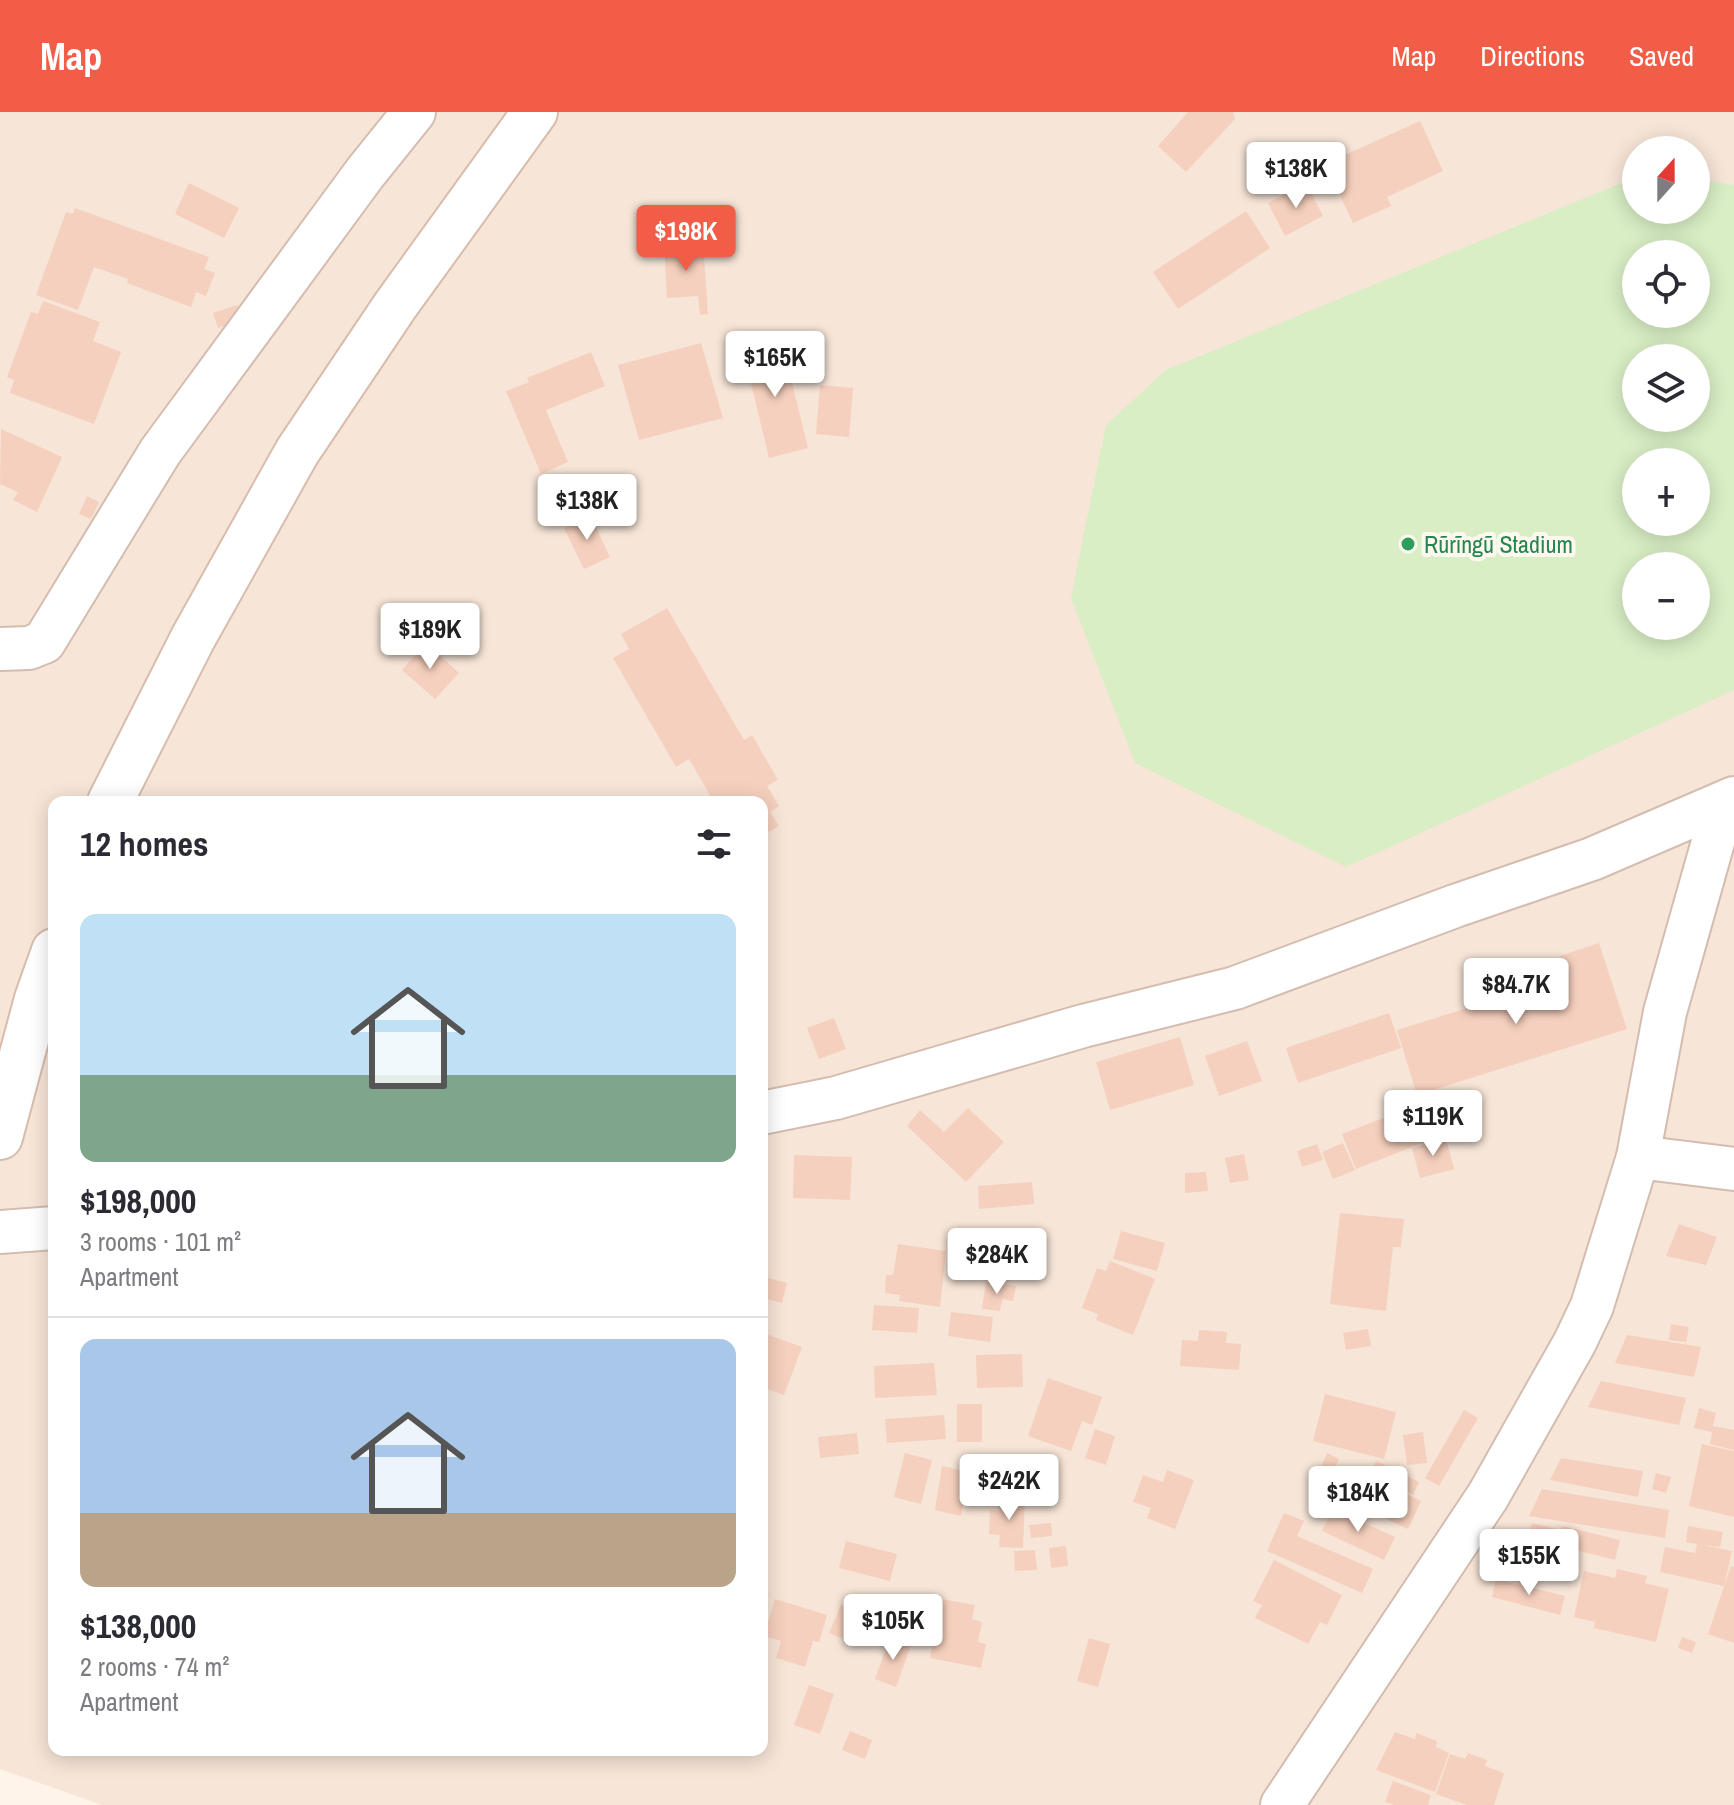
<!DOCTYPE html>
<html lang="en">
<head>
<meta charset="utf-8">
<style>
  :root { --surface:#fff; --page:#f7f7f7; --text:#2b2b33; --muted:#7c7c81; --line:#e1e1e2; --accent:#f15d46 }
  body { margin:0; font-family:"Archivo Narrow",sans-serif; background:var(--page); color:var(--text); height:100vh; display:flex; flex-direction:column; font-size:30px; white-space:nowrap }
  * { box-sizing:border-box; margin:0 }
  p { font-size:26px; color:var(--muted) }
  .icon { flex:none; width:44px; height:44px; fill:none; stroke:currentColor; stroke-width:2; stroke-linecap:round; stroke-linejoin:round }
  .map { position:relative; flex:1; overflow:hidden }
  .panel { position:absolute; left:48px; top:684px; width:720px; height:960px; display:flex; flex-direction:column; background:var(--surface); border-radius:16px; box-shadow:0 4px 20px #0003 }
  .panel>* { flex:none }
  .needle { width:52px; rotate:21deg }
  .tools { position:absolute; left:1622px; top:24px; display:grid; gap:16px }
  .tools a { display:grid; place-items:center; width:88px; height:88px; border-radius:50%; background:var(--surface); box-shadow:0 4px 20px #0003; font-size:40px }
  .price { position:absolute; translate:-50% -68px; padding:0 18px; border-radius:8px; background:#fff; color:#222; font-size:26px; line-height:52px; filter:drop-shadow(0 2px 4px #0008) }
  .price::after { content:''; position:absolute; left:50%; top:48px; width:24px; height:18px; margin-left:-12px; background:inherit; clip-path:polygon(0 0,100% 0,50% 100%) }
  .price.selected { background:var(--accent); color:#fff }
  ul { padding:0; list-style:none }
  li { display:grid; align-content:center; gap:16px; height:424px; padding:0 32px }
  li+li { border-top:2px solid var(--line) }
  li span { display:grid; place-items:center; height:248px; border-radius:16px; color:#555 }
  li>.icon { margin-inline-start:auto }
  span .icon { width:144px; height:144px; fill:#fffc; stroke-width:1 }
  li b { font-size:34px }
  h2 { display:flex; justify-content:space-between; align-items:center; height:96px; padding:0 32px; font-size:34px }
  header { display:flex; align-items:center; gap:48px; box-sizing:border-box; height:112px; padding:0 40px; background:var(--accent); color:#fff }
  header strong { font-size:38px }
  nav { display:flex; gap:44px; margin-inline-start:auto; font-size:28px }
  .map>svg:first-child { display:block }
  .residential { fill:#f7e5d7; fill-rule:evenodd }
  .green { fill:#d9eec5; fill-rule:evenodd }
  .building { fill:#f6d0be }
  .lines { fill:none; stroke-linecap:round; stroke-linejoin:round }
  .minor-casing { stroke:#d4bdb0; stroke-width:46 }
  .secondary-casing { stroke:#d8bcac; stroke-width:48 }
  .minor { stroke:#fff; stroke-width:42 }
  .secondary { stroke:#fff; stroke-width:44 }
  .leisure-dot { fill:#2e9e5b; stroke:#fff8f1; stroke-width:3 }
  .labels { text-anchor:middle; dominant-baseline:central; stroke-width:8; stroke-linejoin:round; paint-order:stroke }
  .leisure-label { font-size:24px; fill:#27864d; stroke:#fff8f1; text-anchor:start }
</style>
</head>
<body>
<header>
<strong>Map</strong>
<nav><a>Map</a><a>Directions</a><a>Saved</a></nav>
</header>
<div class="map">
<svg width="1734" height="1693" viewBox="0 0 1734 1693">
  <rect width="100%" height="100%" fill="#fef4e9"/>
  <path class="residential" d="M0,0H1734V1693H102L0,1657ZM1636,38H1696V98H1636ZM1636,142H1696V202H1636ZM1636,246H1696V306H1636ZM1636,350H1696V410H1636ZM1636,454H1696V514H1636ZM54,690H762V1638H54Z"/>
  <path class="green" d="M1636,65V98H1696V66L1734,73V578L1346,755L1135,651L1071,486L1106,313L1166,258ZM1636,142H1696V202H1636ZM1636,246H1696V306H1636ZM1636,350H1696V410H1636ZM1636,454H1696V514H1636Z"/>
  <g class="building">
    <path d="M1188,0H1233L1235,7L1186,60L1158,34Z"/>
    <path d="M1420,9L1443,59L1387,85L1391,94L1353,111L1325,52Z"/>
    <path d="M189,71L239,96L224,126L175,102Z"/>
    <path d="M1306,71L1323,104L1285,124L1268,91Z"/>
    <path d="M75,96L209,145L204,157L215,161L206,184L196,180L191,195L127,171L128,167L94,155L78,198L36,183L66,100L73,102Z"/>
    <path d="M1246,99L1270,136L1178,197L1153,160Z"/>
    <path d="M703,131L708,202L700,203L698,184L667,186L664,133Z"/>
    <path d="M43,189L100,210L93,229L121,240L94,312L10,281L14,268L7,265L31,200L38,202Z"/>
    <path d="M237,193L243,208L218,216L213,201Z"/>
    <path d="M782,229L808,336L769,346L743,238Z"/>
    <path d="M701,231L723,306L639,328L618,253Z"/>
    <path d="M591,240L605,274L546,298L568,350L541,362L506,279L529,270L527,266Z"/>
    <path d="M820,273L853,276L849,325L816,322Z"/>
    <path d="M1,317L62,345L37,400L13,388L18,380L0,372Z"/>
    <path d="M87,384L99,390L91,407L79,402Z"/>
    <path d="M590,403L610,445L584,457L564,416Z"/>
    <path d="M667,496L744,628L752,623L778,668L767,674L779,694L770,700L779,714L762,724V690H714L689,647L676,655L613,546L629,537L621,522Z"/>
    <path d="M426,531L459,561L435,587L402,558Z"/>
    <path d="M1599,831L1627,917L1417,983L1397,918L1566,865L1560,844Z"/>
    <path d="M1389,901L1401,936L1298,971L1286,936Z"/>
    <path d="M834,906L846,937L819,947L807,916Z"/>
    <path d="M1180,925L1194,973L1110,998L1096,950Z"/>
    <path d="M1247,929L1262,969L1219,984L1205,944Z"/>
    <path d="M1435,986L1448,1021L1356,1057L1342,1022Z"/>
    <path d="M968,996L1004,1030L966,1070L907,1014L920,998L944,1020Z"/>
    <path d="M1446,1027L1454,1057L1420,1066L1412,1036Z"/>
    <path d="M1343,1031L1355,1058L1333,1067L1322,1040Z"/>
    <path d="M1317,1032L1323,1048L1302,1055L1297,1039Z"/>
    <path d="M1244,1042L1249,1068L1230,1071L1225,1046Z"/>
    <path d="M794,1043L852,1045L850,1088L793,1086Z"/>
    <path d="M1206,1060L1208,1079L1185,1081V1061Z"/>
    <path d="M1032,1070L1034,1092L979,1097L978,1074Z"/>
    <path d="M1340,1101L1404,1107L1401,1135H1393L1386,1199L1330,1192Z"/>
    <path d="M1679,1112L1717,1125L1706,1153L1666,1144Z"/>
    <path d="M1121,1119L1165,1131L1157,1159L1113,1147Z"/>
    <path d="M898,1132L946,1139L940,1195L899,1189L900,1183L885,1181L886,1163H893Z"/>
    <path d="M762,1134L768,1135L764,1165H762Z"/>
    <path d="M1110,1149L1155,1167L1133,1223L1096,1208L1098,1202L1082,1196L1097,1156L1106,1159Z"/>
    <path d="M768,1166L787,1171L782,1191L763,1186Z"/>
    <path d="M986,1170L1016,1174L1013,1189L1002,1187L1000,1199L982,1197Z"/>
    <path d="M874,1193L919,1196L917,1221L872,1218Z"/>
    <path d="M951,1200L993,1205L990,1230L948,1224Z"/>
    <path d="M1671,1212L1689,1215L1686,1230L1669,1228Z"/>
    <path d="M1368,1217L1371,1234L1346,1238L1343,1221Z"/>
    <path d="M1199,1218L1227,1220L1226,1231L1241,1232L1239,1258L1180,1254L1182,1228L1198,1229Z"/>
    <path d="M763,1221L802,1235L784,1283L762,1275V1257L768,1242L762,1240Z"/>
    <path d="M1627,1223L1701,1235L1694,1265L1615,1251Z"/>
    <path d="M1022,1242L1023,1275L977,1276L976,1243Z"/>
    <path d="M934,1251L937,1283L875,1286L874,1254Z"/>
    <path d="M1048,1266L1102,1285L1092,1313L1082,1309L1071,1339L1028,1324Z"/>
    <path d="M1601,1269L1686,1286L1679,1313L1588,1295Z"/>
    <path d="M1325,1282L1396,1300L1384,1347L1313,1329Z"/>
    <rect x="957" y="1292" width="25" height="38"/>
    <path d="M1699,1296L1716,1301L1713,1314L1734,1318V1338L1710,1332L1712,1320L1694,1316Z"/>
    <path d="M1464,1298L1478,1306L1439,1374L1425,1366Z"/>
    <path d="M944,1303L946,1327L887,1331L885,1307Z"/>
    <path d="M1095,1317L1115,1324L1106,1353L1085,1346Z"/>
    <path d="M1423,1320L1427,1351L1407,1353L1403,1323Z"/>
    <path d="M857,1321L859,1342L820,1346L818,1325Z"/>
    <path d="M1702,1332L1734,1339V1405L1689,1394Z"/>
    <path d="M905,1341L932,1348L921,1392L894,1385Z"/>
    <path d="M1327,1341L1339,1347L1325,1379L1313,1373Z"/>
    <path d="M1561,1346L1643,1359L1638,1385L1550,1368Z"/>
    <path d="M1376,1349L1419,1370L1413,1383L1370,1362Z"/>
    <path d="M942,1354L969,1360L961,1404L935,1398Z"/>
    <path d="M1351,1356L1421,1389L1408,1417L1337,1384Z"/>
    <path d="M1167,1358L1194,1368L1175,1417L1147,1406L1151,1396L1133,1390L1143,1363L1163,1370Z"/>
    <path d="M1656,1361L1671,1365L1666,1381L1652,1377Z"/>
    <path d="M1542,1377L1669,1398L1665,1426L1529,1404Z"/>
    <path d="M1000,1384L1025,1386L1023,1436L999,1435L1000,1423L989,1422L990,1398L999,1399Z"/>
    <path d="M1332,1396L1395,1425L1384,1448L1322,1419Z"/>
    <path d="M1284,1401L1304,1409L1297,1424L1373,1457L1362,1481L1267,1439Z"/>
    <path d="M1051,1411L1052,1424L1031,1426L1029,1413Z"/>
    <path d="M1532,1411L1561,1418L1562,1414L1620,1428L1615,1448L1528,1426Z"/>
    <path d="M1688,1414L1723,1420L1720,1435L1703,1433L1732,1439L1724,1474L1660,1460L1665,1435L1695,1441L1697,1432L1686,1430Z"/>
    <path d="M846,1429L897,1442L890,1469L839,1456Z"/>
    <path d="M1066,1434L1068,1454L1051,1456L1049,1436Z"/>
    <path d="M1035,1438L1037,1458L1015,1459L1014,1439Z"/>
    <path d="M1274,1448L1342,1483L1327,1513L1320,1510L1308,1532L1255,1506L1262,1493L1253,1489Z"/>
    <path d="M1731,1454L1734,1455V1531L1708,1522Z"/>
    <path d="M1617,1457L1647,1464L1645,1471L1669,1477L1656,1530L1594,1516L1595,1510L1574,1505L1584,1459L1615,1466Z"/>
    <path d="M1496,1467L1565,1484L1560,1503L1492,1485Z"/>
    <path d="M775,1487L827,1503L819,1530L813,1529L805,1555L776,1546L781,1529L764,1524Z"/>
    <path d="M941,1487L975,1493L972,1507L982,1510L978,1530L986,1532L981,1556L930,1546Z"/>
    <path d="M861,1491L879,1498L864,1535L829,1521L841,1493L857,1500Z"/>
    <path d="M890,1525L911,1533L896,1575L875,1567Z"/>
    <path d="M1682,1525L1696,1530L1692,1541L1678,1536Z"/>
    <path d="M1089,1526L1110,1532L1098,1575L1077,1569Z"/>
    <path d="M809,1573L834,1582L820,1622L794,1613Z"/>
    <path d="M850,1619L872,1628L865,1647L842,1638Z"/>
    <path d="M1395,1620L1415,1627L1416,1621L1437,1629L1436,1635L1449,1641L1435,1680L1376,1658Z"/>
    <path d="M1468,1641L1487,1648L1485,1654L1504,1661L1494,1693H1467L1436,1682L1450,1642L1465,1647Z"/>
    <path d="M1393,1669L1431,1683L1428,1693H1394L1385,1690Z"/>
  </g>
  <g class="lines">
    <defs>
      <g id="minor">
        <path d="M0,537L29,536L44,530L160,340L365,61L414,0"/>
        <path d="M762,1001L836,986L1083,914L1235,876L1455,794L1592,747L1734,686"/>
        <path d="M1638,1045L1734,1057"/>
        <path d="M0,1120L54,1116"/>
        <path d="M1282,1693L1488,1384L1575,1230L1592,1194L1638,1045L1665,900L1724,691"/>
      </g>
      <g id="secondary">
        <path d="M110,690L193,526L297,340L395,194L535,0"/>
        <path d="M0,1025L37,887L54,839"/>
      </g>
    </defs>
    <use href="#minor" class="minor-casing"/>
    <use href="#secondary" class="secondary-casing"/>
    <use href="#minor" class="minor"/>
    <use href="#secondary" class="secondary"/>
  </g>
  <circle class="leisure-dot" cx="1408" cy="432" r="8"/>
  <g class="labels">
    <g class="leisure-label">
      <text x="1424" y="432">Rũrĩngũ Stadium</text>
    </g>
  </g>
</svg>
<div class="tools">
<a><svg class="needle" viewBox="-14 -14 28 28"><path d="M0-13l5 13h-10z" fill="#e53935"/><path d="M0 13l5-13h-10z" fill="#7c7c81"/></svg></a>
<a><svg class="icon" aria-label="locate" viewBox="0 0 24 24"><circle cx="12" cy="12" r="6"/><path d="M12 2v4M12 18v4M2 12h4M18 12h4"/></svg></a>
<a><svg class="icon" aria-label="layers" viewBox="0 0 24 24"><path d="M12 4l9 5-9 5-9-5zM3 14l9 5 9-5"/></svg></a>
<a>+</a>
<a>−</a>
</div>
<b class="price" style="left:1296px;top:98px">$138K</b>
<b class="price selected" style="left:686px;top:161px">$198K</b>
<b class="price" style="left:775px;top:287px">$165K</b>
<b class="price" style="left:587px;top:430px">$138K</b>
<b class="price" style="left:430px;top:559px">$189K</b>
<b class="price" style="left:1516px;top:914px">$84.7K</b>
<b class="price" style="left:1433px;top:1046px">$119K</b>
<b class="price" style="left:997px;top:1184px">$284K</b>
<b class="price" style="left:1009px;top:1410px">$242K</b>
<b class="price" style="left:1358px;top:1422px">$184K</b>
<b class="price" style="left:1529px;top:1485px">$155K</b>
<b class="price" style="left:893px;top:1550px">$105K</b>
<section class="panel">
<h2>12 homes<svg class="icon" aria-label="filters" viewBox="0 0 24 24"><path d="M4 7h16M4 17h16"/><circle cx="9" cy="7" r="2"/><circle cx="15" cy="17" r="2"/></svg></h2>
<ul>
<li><span style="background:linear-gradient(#bfe0f5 65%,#7fa58c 0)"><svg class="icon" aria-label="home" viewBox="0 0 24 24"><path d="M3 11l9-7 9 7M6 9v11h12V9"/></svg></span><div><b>$198,000</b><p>3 rooms · 101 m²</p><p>Apartment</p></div></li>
<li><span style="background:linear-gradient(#a9c7e8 70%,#b9a48a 0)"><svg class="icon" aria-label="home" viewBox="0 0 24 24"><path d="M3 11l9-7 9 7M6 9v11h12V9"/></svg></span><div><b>$138,000</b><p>2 rooms · 74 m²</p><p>Apartment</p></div></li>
</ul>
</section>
</div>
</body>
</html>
